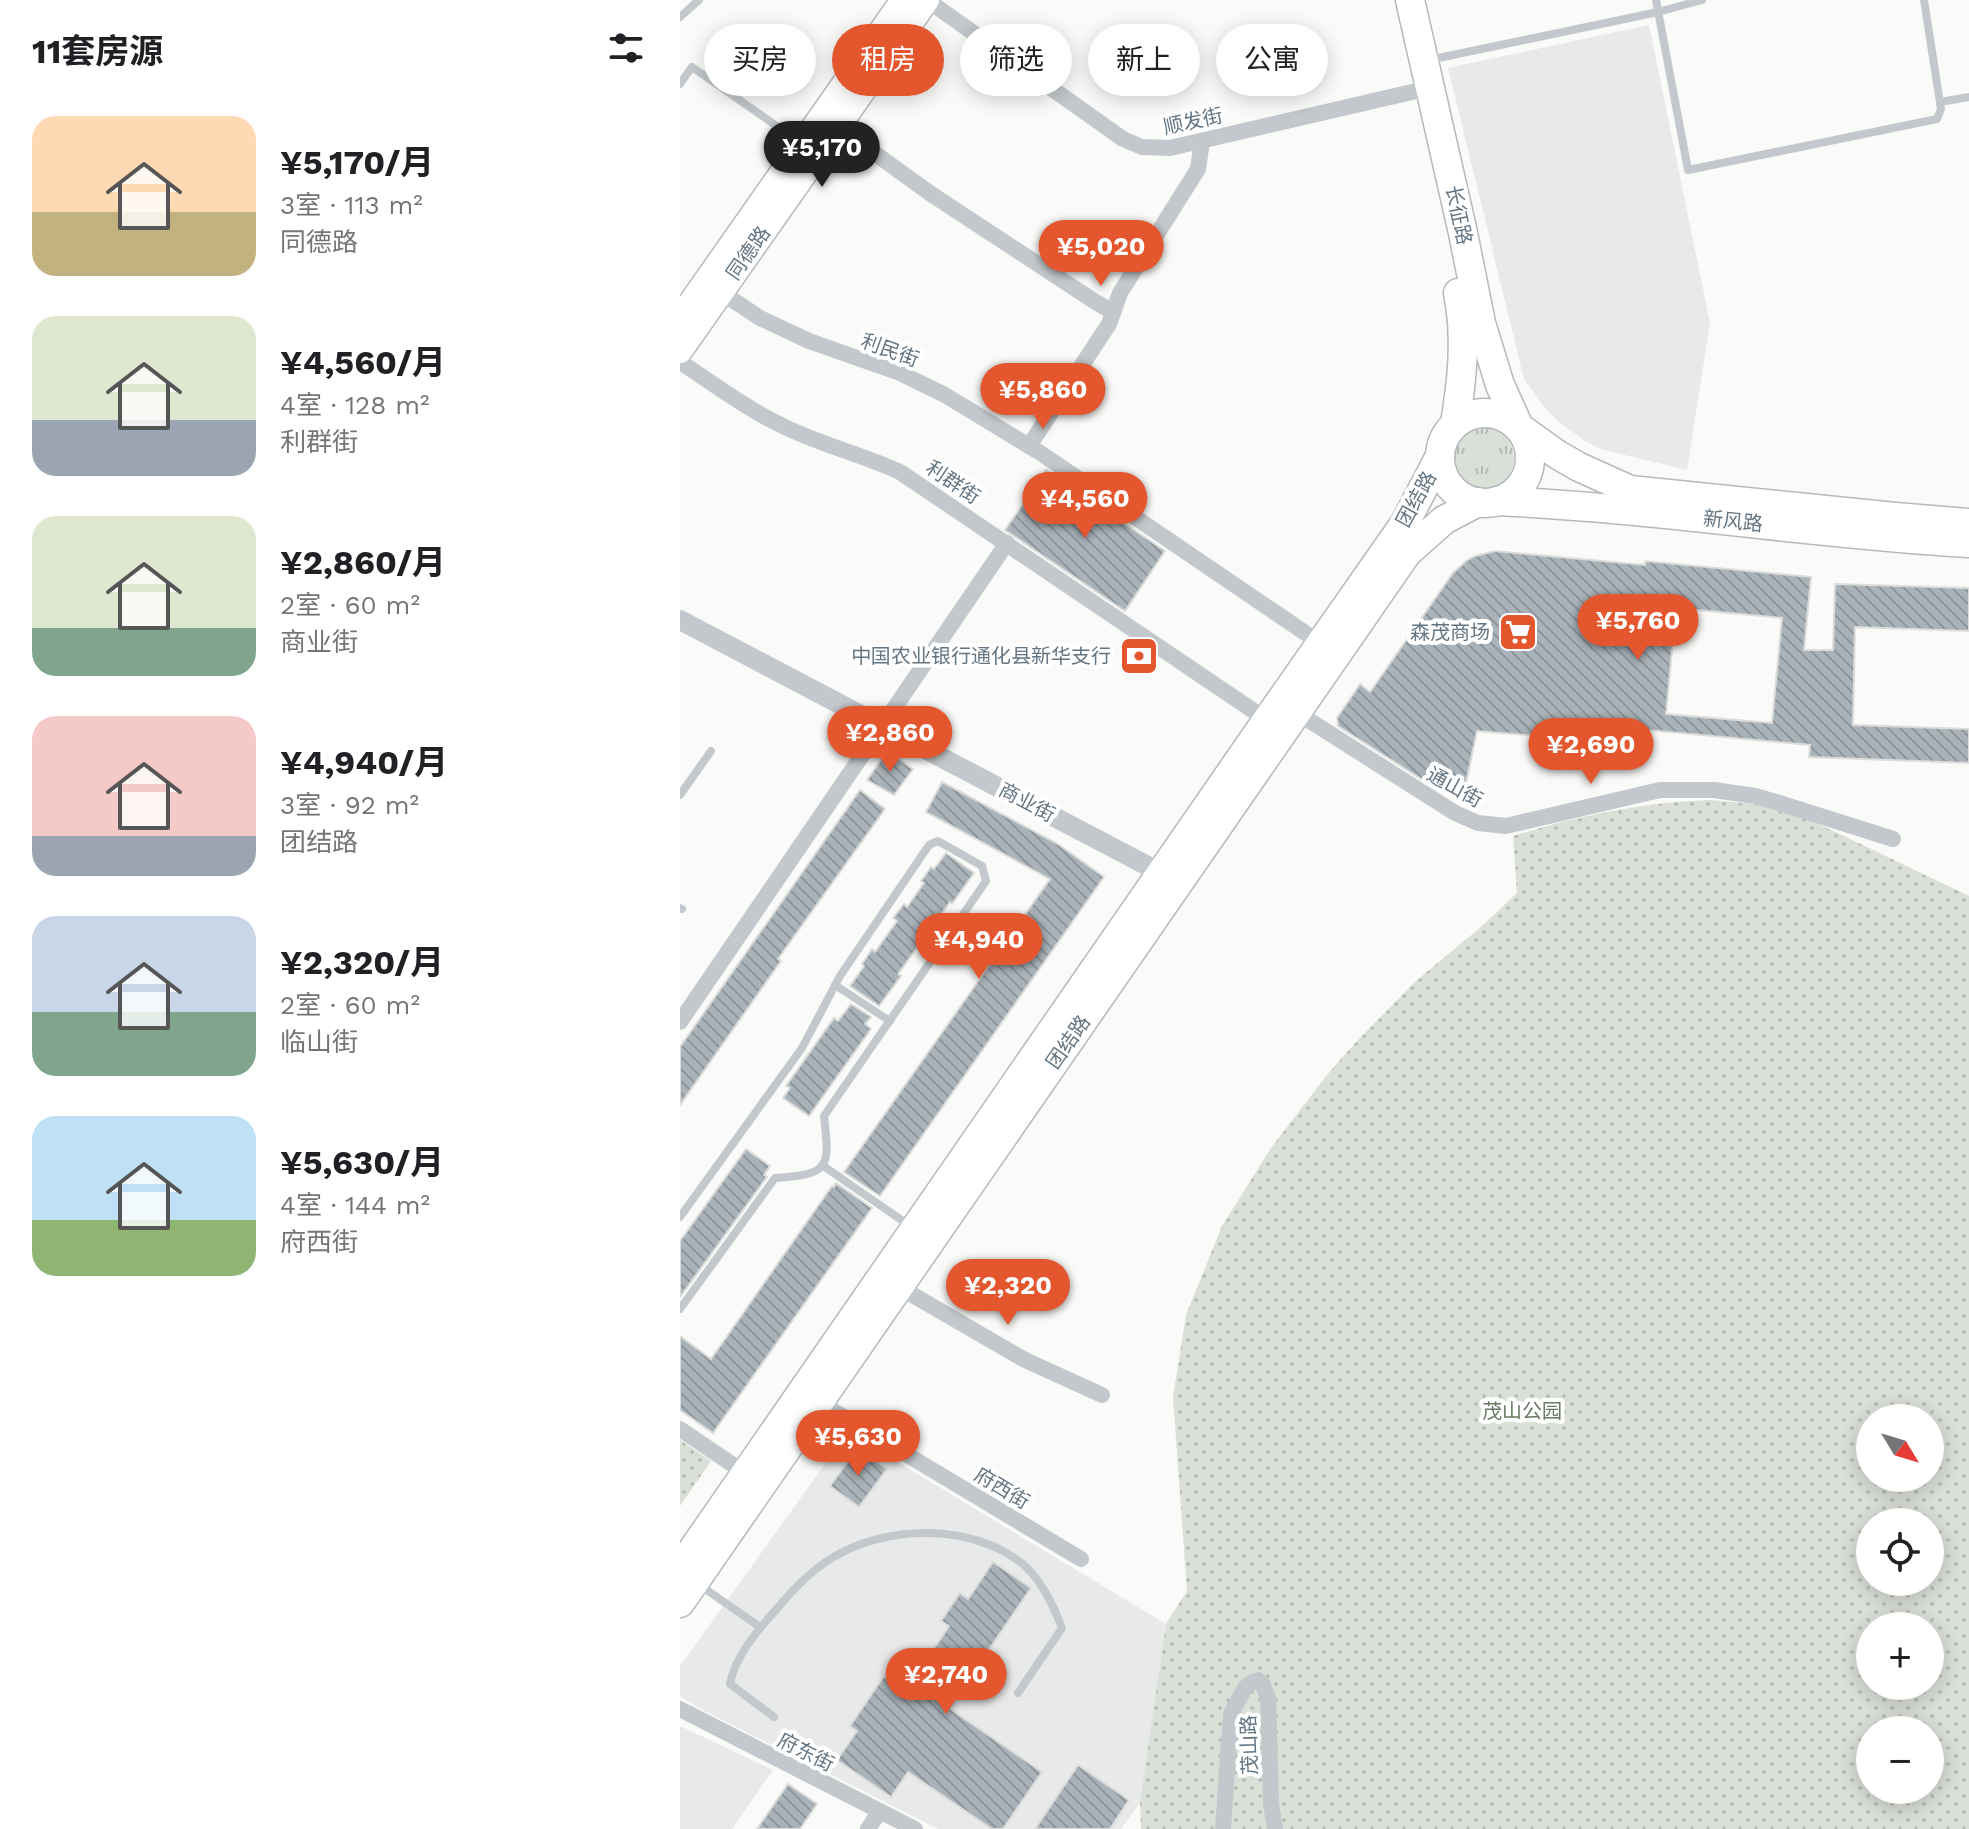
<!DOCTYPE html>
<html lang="zh">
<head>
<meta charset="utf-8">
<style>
  :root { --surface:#fff; --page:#f2f2f2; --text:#202124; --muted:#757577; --accent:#e4572e }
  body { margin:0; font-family:"Work Sans","Noto Sans SC",sans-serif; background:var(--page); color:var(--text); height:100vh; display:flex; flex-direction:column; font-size:30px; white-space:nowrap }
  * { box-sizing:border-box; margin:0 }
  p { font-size:26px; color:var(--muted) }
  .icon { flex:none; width:44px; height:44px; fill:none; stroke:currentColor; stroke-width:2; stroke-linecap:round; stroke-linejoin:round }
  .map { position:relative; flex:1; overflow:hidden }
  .sheet { display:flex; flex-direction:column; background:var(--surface); width:680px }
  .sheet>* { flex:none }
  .banner { position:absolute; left:24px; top:24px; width:760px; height:72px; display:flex; gap:16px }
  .needle { width:52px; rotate:128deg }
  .fabs { position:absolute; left:1176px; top:1404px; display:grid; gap:16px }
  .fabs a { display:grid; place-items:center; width:88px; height:88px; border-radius:50%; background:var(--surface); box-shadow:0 4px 20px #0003; font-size:40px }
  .price { position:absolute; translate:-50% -68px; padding:0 18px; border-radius:28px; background:var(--accent); color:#fff; font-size:26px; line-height:52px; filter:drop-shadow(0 2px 4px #0008) }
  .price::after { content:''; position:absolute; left:50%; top:48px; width:24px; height:18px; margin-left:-12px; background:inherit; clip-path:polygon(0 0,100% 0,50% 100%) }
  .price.current { background:#222; color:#fff }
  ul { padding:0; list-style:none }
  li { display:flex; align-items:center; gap:24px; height:200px; padding:0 32px }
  li span { display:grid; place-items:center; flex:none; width:224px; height:160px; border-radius:24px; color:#555 }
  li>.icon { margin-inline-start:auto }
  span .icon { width:96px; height:96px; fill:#fffc; stroke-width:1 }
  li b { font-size:34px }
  h2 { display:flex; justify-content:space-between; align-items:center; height:96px; padding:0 32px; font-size:34px }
  .chip { padding:0 28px; border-radius:36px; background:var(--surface); box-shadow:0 4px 20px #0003; font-size:28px; line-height:72px }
  .chip.current { background:var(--accent); color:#fff }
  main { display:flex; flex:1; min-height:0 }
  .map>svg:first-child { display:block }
  .built { fill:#e8e9e9 }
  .grass { fill:url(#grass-tufts) }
  .park { fill:url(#park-dots); fill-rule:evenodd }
  .building { fill:url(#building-back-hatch); stroke:#dcdcda; stroke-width:2; fill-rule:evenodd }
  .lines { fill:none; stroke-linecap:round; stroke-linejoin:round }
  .secondary-casing { stroke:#b3babf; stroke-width:27 }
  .trunk-casing { stroke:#b4b9bd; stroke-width:31 }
  .service { stroke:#c3c8cc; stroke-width:8 }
  .minor { stroke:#c3c8cc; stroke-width:16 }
  .tertiary { stroke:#c3c8cc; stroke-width:20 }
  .secondary { stroke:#fff; stroke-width:24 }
  .trunk { stroke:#fff; stroke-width:28 }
  .labels { text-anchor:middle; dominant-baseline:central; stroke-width:8; stroke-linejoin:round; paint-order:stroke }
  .street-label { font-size:20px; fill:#657683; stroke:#fff }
  .poi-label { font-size:20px; fill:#657683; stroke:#fff; text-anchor:end }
  .park-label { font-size:20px; fill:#687a64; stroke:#fff }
</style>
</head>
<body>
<main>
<section class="sheet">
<h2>11套房源<svg class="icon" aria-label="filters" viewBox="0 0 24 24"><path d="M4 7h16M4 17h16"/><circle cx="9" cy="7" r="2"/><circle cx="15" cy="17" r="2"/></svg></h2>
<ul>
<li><span style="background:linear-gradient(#ffd9b3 60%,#c2b280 0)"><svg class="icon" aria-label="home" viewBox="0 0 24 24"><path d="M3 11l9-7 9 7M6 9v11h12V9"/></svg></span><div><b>¥5,170/月</b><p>3室 · 113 m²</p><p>同德路</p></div></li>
<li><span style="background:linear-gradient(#dfe7d0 65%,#9aa5b1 0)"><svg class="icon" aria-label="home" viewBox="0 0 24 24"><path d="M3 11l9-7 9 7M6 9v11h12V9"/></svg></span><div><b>¥4,560/月</b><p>4室 · 128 m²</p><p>利群街</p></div></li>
<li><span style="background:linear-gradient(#dfe7d0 70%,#7fa58c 0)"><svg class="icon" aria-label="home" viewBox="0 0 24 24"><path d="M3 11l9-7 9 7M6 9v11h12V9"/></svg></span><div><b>¥2,860/月</b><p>2室 · 60 m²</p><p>商业街</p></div></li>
<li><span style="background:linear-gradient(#f6c9c9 75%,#9aa5b1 0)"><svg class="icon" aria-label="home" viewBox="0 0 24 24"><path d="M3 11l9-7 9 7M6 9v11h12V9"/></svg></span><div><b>¥4,940/月</b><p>3室 · 92 m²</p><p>团结路</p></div></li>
<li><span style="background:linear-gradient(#c9d6e8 60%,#7fa58c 0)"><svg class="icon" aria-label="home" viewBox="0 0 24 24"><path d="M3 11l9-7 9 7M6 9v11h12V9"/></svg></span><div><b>¥2,320/月</b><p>2室 · 60 m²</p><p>临山街</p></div></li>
<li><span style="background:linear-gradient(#bfe0f5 65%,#8fb573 0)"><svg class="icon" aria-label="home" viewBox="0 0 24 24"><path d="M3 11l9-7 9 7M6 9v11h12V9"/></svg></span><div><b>¥5,630/月</b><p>4室 · 144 m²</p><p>府西街</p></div></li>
</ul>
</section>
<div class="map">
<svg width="1289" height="1829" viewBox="0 0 1289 1829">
  <defs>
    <pattern id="grass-tufts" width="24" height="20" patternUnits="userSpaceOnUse" patternTransform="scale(2)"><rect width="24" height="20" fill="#dadfd7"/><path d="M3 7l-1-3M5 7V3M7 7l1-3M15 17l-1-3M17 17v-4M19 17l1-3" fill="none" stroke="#b4b9b4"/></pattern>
    <pattern id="park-dots" width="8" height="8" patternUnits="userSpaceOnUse" patternTransform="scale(2)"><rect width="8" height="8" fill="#dadfd7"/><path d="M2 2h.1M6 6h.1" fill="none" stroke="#b4b9b4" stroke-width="1.8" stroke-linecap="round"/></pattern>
    <pattern id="building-back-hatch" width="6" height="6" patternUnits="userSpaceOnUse" patternTransform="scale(2)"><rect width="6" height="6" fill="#aab3b9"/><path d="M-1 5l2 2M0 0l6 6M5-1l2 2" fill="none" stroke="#8e969c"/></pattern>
  </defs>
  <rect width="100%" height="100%" fill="#fafaf8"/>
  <g class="built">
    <path d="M969,25L1030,323L1007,470L920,449L905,441L878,421L865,408L844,379L768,68Z"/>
    <path d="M168,1432L486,1624L460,1803L441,1829H258L17,1707L0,1696V1666Z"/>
    <path d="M0,1726L93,1770L52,1829H0Z"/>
  </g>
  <circle class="grass" cx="803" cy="458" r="31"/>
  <g class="park">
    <path d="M1031,800L1074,804L1116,813L1289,896V1829H461L460,1802L486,1624L507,1591L493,1397L506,1315L542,1226L591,1148L647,1075L677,1041L736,981L801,927L837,893L833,836C897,816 964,802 1031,800ZM1190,1418H1250V1478H1190ZM1190,1522H1250V1582H1190ZM1190,1626H1250V1686H1190ZM1190,1730H1250V1790H1190Z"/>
    <path d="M0,1440L31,1461L0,1506Z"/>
  </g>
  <g class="building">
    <path d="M366,470L485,551L445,611L325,530Z"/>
    <path d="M815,551L965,565V561L1131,577L1124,650H1153L1155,584L1289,588V631L1175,627L1173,725L1289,729V763L1129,757L1130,745L935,727L933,742L797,731L785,788L746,782L658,726L657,718L680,684L690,692L773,573L786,561L795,556ZM996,608L1102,618L1092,723L986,714Z"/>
    <path d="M207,751L233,769L214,795L187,780Z"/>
    <path d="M262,782L378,844L424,877L200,1196L164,1172L370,879L246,812Z"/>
    <path d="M180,790L205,809L98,959L101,961L0,1105V1047Z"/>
    <path d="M266,853L294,873L272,904L270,902L250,930L218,974L221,976L199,1006L170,986L184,966L182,964L192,949L195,952L217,921L213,918L224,904L227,907L244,883L241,881L251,867L254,869Z"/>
    <path d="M171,1004L191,1017L185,1024L191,1029L129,1116L103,1098L110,1088L106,1086L154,1018L158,1021Z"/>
    <path d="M66,1149L90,1166L84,1175L87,1177L0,1297V1241Z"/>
    <path d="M156,1183L192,1208L33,1433L0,1410V1336L31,1359L152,1186L154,1187Z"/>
    <path d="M178,1448L207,1469L179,1507L150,1486Z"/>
    <path d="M313,1562L351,1588L269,1708L362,1772L323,1829H312L228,1772L211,1797L157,1760L177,1731L170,1726L204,1676L211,1681L229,1655L243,1665L269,1626L261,1621L280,1593L288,1599Z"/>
    <path d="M398,1765L449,1800L430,1829H355Z"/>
    <path d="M108,1784L137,1804L120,1829H77Z"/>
  </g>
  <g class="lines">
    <defs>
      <g id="secondary">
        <path d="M0,318L223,0"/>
        <path d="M0,351L247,0"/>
      </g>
      <g id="trunk">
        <path d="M730,0L783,233L801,323L820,385L839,427L878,455L899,467L950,490L1215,517L1289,523"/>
        <circle cx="805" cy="458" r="45"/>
        <path d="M775,424C782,381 787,337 778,293"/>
        <path d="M817,501C975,508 1131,534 1289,543"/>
        <path d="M0,1568L587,720L725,523L760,456"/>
        <path d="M0,1603L727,553L764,520L798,502"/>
      </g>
    </defs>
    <use href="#secondary" class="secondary-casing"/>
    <use href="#trunk" class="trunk-casing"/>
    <g class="service">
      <path d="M976,0L1008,170L1257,119L1261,109L1244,0"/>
      <path d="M0,17L19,0"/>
      <path d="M749,60L978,12L1022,0"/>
      <path d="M0,84L12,67L121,143"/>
      <path d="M1260,102L1289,97"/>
      <path d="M0,795L31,751"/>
      <path d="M0,908L2,909"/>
      <path d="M155,985L210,1021"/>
      <path d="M142,1165L230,1226"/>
      <path d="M0,1217L122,1048L160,976L249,845L258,841L302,866L306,881L144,1116C150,1169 150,1174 95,1178L0,1309"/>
      <path d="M18,1584L80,1627"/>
      <path d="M94,1717L50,1684C55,1657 76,1632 94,1612C111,1592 130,1571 152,1558C207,1524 293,1523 344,1565C362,1581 374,1607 382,1628L338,1693"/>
    </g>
    <g class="minor">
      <path d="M247,0L443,139L462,147L490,148L732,92"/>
      <path d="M157,126L251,194L414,301L433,312"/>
      <path d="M41,292L80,318L129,341L220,373L265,395L362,454L640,643"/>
      <path d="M0,362C34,384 68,410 105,427C142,445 183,455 220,472L587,720"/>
      <path d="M349,446L429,324L440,293L518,169L522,141"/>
      <path d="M616,712L775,813L798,823L826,826L980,790H1034L1075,796L1096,802L1213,839"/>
      <path d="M0,1022L327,543"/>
      <path d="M219,1287L345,1360L422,1395"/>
      <path d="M139,1402L401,1559"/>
      <path d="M0,1429L65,1473"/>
      <path d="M0,1709L235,1829"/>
      <path d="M188,1829L200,1811"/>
      <path d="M543,1829L551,1714L565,1688L571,1683L578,1680L583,1685L588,1698L591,1803L595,1829"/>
    </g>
    <path class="tertiary" d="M0,620L481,873"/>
    <use href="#secondary" class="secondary"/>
    <use href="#trunk" class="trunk"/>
  </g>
  <defs>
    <symbol id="supermarket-square" viewBox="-11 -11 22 22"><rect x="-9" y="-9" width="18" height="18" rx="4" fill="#e4572e" stroke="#fff"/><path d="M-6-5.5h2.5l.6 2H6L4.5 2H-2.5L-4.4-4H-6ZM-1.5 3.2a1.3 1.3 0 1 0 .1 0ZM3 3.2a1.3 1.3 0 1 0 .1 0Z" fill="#fff"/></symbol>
    <symbol id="bank-square" viewBox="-11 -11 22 22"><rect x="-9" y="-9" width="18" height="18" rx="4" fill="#e4572e" stroke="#fff"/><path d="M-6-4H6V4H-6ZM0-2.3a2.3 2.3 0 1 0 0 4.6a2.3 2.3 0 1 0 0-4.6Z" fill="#fff"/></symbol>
  </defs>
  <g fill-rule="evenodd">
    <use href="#supermarket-square" x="816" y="610" width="44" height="44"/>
    <use href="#bank-square" x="437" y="634" width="44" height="44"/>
  </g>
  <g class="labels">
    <g class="street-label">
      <text transform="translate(513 121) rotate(-12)">顺发街</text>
      <text transform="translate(779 215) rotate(78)">长征路</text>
      <text transform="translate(68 253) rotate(-55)">同德路</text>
      <text transform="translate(210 350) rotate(20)">利民街</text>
      <text transform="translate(273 482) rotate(34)">利群街</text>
      <text transform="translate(736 499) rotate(-61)">团结路</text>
      <text transform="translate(1053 521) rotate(6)">新风路</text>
      <text transform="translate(775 787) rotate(29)">通山街</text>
      <text transform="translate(347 802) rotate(28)">商业街</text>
      <text transform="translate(388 1042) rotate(-55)">团结路</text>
      <text transform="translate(322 1488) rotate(31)">府西街</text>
      <text transform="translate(569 1745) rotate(-92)">茂山路</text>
      <text transform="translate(126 1752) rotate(27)">府东街</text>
    </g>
    <g class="poi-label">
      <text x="810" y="632">森茂商场</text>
      <text x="431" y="656">中国农业银行通化县新华支行</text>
    </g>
    <g class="park-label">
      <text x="842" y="1411">茂山公园</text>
    </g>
  </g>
</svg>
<div class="fabs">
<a><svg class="needle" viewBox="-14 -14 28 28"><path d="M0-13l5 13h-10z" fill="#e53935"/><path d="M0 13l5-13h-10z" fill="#757577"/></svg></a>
<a><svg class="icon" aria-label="locate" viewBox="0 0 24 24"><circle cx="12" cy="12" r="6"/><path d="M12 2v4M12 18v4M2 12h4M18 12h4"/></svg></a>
<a>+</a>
<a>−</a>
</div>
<b class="price current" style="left:142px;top:189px">¥5,170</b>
<b class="price" style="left:421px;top:288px">¥5,020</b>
<b class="price" style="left:363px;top:431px">¥5,860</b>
<b class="price" style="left:405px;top:540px">¥4,560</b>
<b class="price" style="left:958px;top:662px">¥5,760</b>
<b class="price" style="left:210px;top:774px">¥2,860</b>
<b class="price" style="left:911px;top:786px">¥2,690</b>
<b class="price" style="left:299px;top:981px">¥4,940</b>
<b class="price" style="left:328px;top:1327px">¥2,320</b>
<b class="price" style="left:178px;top:1478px">¥5,630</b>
<b class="price" style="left:266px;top:1716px">¥2,740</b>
<div class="banner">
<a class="chip">买房</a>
<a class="chip current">租房</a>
<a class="chip">筛选</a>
<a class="chip">新上</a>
<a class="chip">公寓</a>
</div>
</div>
</main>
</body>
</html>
